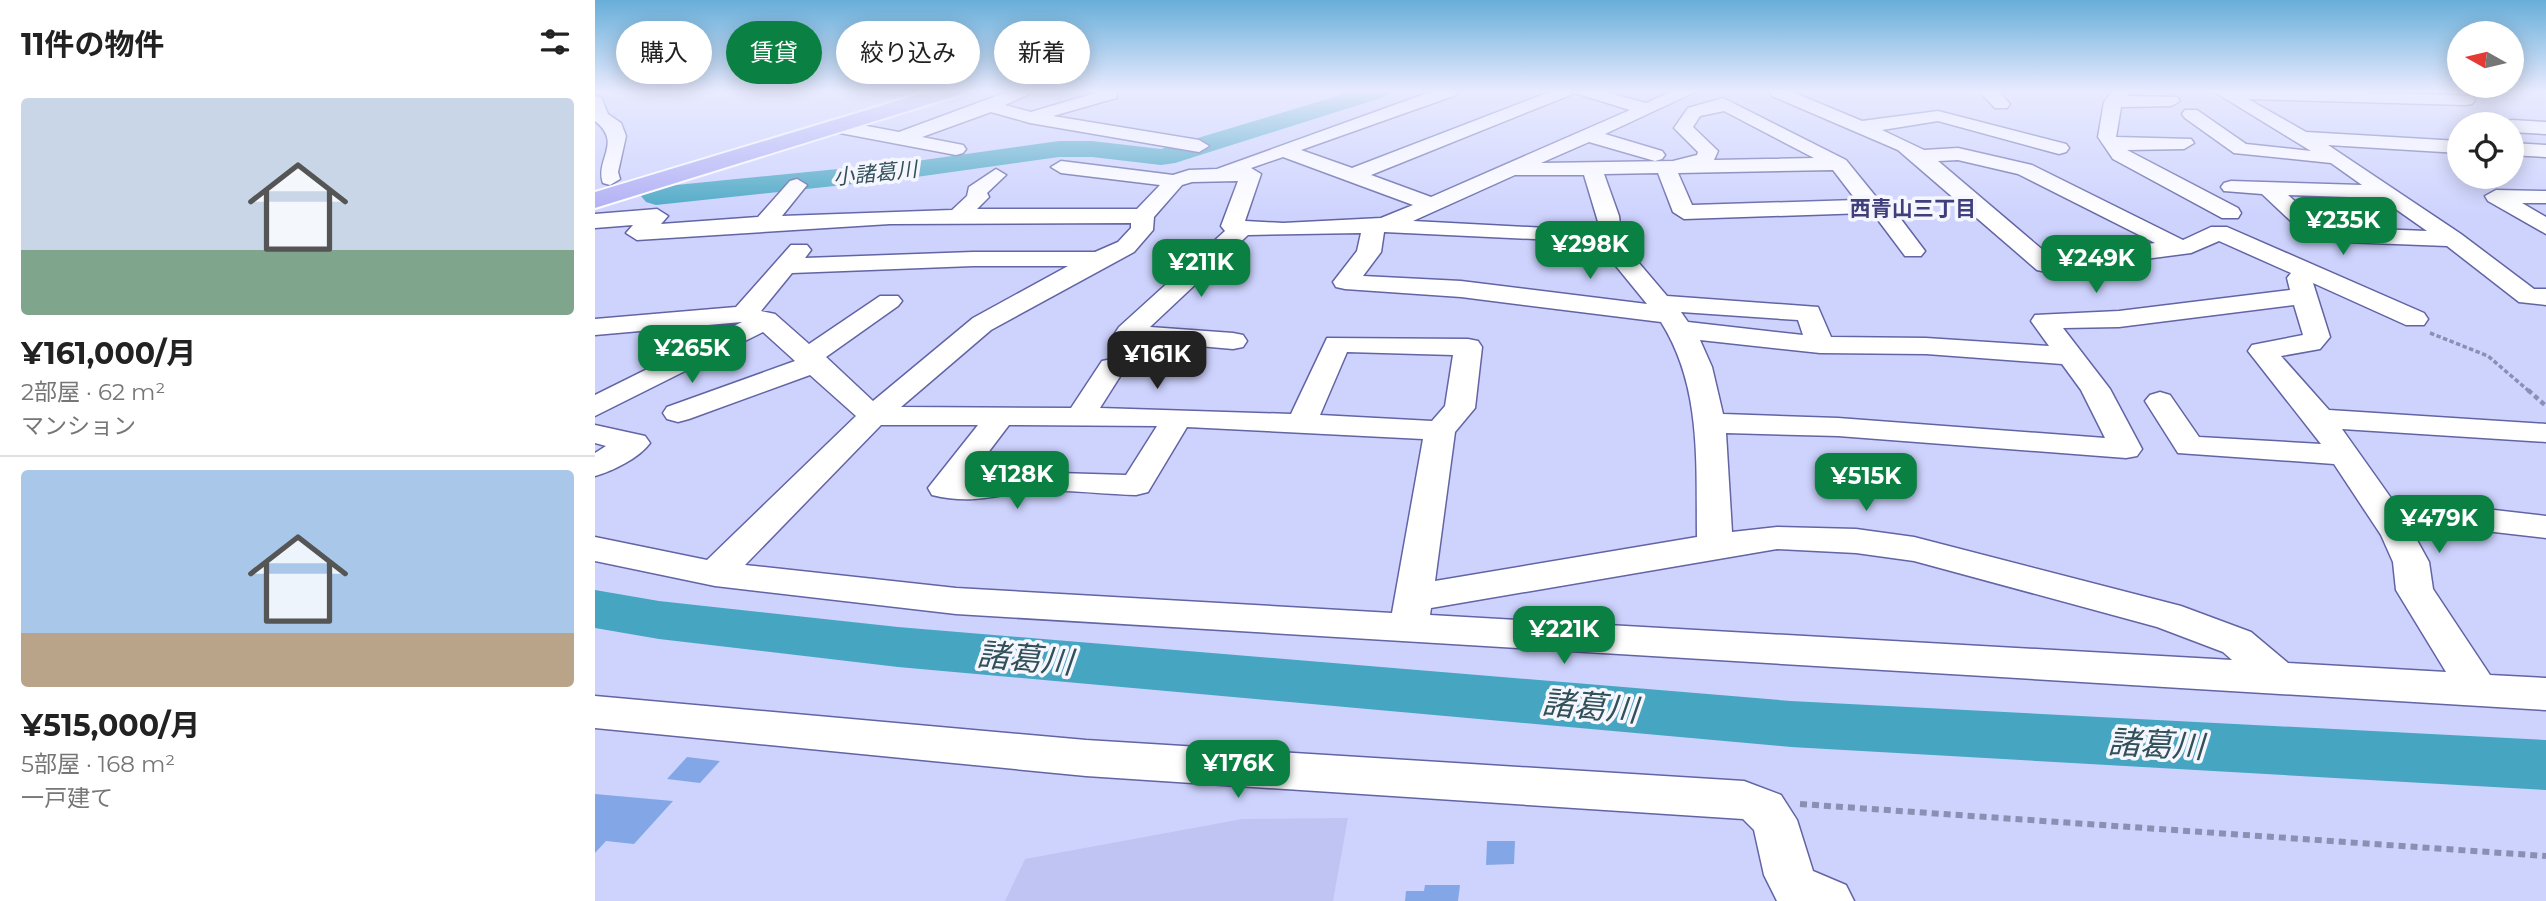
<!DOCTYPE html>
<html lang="ja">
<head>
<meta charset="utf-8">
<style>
  :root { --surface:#fff; --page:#f6f6f6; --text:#222; --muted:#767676; --line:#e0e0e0; --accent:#0b8043 }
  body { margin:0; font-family:Montserrat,"Noto Sans JP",sans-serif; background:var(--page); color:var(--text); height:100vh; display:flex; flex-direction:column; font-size:26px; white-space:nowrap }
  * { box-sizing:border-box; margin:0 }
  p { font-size:23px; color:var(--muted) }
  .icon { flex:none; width:38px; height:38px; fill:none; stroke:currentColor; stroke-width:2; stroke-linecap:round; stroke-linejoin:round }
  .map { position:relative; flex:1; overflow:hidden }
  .sheet { display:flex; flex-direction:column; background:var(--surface); width:595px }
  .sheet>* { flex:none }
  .banner { position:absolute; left:21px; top:21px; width:665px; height:63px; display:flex; gap:14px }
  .needle { width:46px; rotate:278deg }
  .fabs { position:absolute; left:1852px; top:21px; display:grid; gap:14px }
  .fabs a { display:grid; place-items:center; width:77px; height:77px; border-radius:50%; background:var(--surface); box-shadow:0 4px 18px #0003; font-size:35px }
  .price { position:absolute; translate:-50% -60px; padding:0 16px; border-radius:14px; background:var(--accent); color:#fff; font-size:23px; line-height:46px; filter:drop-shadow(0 2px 4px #0008) }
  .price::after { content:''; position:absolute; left:50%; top:42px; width:21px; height:16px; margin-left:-10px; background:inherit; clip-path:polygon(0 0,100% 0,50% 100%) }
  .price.active { background:#222; color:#fff }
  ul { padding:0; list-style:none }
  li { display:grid; align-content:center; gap:14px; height:371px; padding:0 21px }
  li+li { border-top:2px solid var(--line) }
  li span { display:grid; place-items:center; height:217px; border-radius:7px; color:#555 }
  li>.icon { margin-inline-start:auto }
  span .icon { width:126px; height:126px; fill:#fffc; stroke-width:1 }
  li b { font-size:30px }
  h2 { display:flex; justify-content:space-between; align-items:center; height:84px; padding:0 21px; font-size:30px }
  .tag { padding:0 24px; border-radius:32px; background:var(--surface); box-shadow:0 4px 18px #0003; font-size:24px; line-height:63px }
  .tag.active { background:var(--accent); color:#fff }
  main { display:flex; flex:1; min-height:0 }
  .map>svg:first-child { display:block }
  .built { fill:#bfc4f2 }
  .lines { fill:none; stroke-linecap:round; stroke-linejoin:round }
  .river { fill:#46a6c2; fill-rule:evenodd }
  .building { fill:#83a7e6 }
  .minor-casing { stroke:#6264a4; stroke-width:3 }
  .major-casing { stroke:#fff; stroke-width:4 }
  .path-far2 { stroke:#8b8fb3; stroke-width:3.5; stroke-dasharray:4.5 2.5; stroke-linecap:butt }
  .path-far1 { stroke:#8b8fb3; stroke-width:4.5; stroke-dasharray:5 3.5; stroke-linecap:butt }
  .path { stroke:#8b8fb3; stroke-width:6; stroke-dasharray:7 5; stroke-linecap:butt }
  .minor { fill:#fff; fill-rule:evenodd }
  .major { fill:#afaef4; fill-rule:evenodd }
  .labels { text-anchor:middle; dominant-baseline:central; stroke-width:7; stroke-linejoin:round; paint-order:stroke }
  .far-water-label { font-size:21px; font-style:italic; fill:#325059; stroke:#f6f7fe }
  .far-neighbourhood-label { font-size:21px; font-weight:bold; fill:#3f3f7c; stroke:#f6f7fe }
  .near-water-label { font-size:32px; font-style:italic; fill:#325059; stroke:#f6f7fe }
</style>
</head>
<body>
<main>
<section class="sheet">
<h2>11件の物件<svg class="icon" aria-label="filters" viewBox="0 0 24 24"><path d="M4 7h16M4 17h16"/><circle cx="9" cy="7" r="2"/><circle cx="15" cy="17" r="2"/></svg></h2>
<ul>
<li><span style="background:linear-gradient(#c9d6e8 70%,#7fa58c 0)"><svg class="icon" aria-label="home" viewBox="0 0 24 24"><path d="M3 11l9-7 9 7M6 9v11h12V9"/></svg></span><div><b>¥161,000/月</b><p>2部屋 · 62 m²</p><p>マンション</p></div></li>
<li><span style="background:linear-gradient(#a9c7e8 75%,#b9a48a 0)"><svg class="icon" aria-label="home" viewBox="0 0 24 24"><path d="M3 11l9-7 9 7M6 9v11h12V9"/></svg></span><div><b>¥515,000/月</b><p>5部屋 · 168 m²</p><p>一戸建て</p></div></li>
</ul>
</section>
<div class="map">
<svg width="1951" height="901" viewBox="0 0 1951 901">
  <rect width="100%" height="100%" fill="#ced3fe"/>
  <path class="built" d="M753,818L738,901H410L430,859L647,819Z"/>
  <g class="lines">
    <g class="river">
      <path d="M759,91H796L792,96L580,163L566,165L497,157H464L314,178L61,205L51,202L46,196L51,190L61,187L314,162L464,141H497L566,149Z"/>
      <path d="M0,590L64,601L303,627L1196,701L1951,740V790L1196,747L303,667L64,639L0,628Z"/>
    </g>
  </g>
  <g class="building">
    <path d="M92,757L125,761L105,783L72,779Z"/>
    <path d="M0,794L78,801L39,844L11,841L0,853Z"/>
    <path d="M892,841H920L919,864L891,865Z"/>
    <path d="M830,885H865L863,901H810L811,891H829Z"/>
  </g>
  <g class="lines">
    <defs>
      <g id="minor">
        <path d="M415,91H441L410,105L436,112L507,91H522L521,98L458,116L604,140L614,146L604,152L435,123L396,112L327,137L368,145L371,149L368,153L361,155L245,133L236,127L245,121L304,132Z"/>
        <path d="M838,91H864L861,95L706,150L757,168L957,91H1006L1051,103L1079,91H1102L1010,134L1067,151L1070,155L1067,159L1060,161L994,142L946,163L1078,161L1102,155L1103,152L1079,128L1093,108L1128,98L1251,160L1286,203L1296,206L1330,251L1326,256H1310L1280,216L1271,213L1089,219L1078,212L1063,173L1009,174L1024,216L1027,243L1072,296L1223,307L1236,337L1331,338L1454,346L1436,321L1440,315L1524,311L1695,290L1692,278L1696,273L1624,241L1596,253L1451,272L1442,270L1303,150L1177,96L1175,91H1195L1267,121L1343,111L1471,144L1474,148L1471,152L1464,154L1343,121L1287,130L1329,150L1363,148L1437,165L1588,240L1616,227H1632L1829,313L1833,319L1829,325H1811L1718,283L1735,337L1725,349L1686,356L1734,410L1951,424V442L1747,429L1796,498L1951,516V538L1812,522L1834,562L1838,589L1895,675L1951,678V710L361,614L120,586L0,561V537L112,560L261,416L215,375L94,419L83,422L72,419L68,413L72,407L200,361L168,332L0,416V395L147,322L0,335V319L141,307L196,245H212L216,250L210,258L378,252H500L523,242L536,228V223L295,224L42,240L31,233L38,225L0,228V214L62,209L73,216L66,224L163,217L195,181L202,179L212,185L187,216L357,210L372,196L374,187L401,169L411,175L392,193L394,197L382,209H542L565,185L466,173L456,167L466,161L578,175L594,170L622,169ZM980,93L1035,110L836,197L776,175ZM1129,111L1219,158L1119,160L1123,151L1098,127L1105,116ZM688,157L818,205L786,218L688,223L650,221L666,174L656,168ZM1363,160L1423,174L1560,243L1456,257L1343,161ZM1238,170L1261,200L1097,205L1083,173ZM920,175H989L1004,225L1003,244L1052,304L866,281L768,276L786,252L789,232L960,240L963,235L960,230L952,228L818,221ZM643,181L626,226L630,231L524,327L520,333L524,339L638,349L648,347L652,341L648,335L638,333L555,327L653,235L766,233L762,251L738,282L741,287L750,289L866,297L1066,322C1107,387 1101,463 1102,537L840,581L860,432L880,408L887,347L883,341L873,339L732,338L696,414L505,408L531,367L527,361L517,359L507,361L476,408L306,407L396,330L539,252L558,230L559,217L587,185L597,182ZM378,266H473L378,318L278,401L231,357L303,306L307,301L303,296H285L214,344L180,314L166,311L197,273ZM1699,305L1708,335L1657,345L1653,351L1726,444L1604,437L1575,395L1565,392L1555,395L1550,401L1583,453L1739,464L1786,535L1798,562L1801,590L1851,672L1693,663L1656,632L1586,606L1319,537L1261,529L1182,527L1137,532L1131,433L1243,436L1531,458L1542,456L1547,449L1515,389L1468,328L1524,327ZM1086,312L1203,320L1208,335L1093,322ZM1105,340L1225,353L1331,354L1467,364L1486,390L1510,438L1243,418L1128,414L1117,367ZM752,352L858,355L850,406L837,421L725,415ZM286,425H383L333,488L337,495C373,504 393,497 428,492C464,488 505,494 541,495L553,492L592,427L828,439L797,613L361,588L150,565ZM414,425L562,426L531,475L429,472L394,480L373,479ZM1182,549L1261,553L1319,561L1562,627L1628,652L1637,660L835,615L836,608Z"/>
        <path d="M1384,91H1403L1415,104L1412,108H1400Z"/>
        <path d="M1518,91H1536L1532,96L1582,97L1585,101L1576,106L1526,107L1521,137L1596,139L1599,143L1589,149L1532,150L1643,208L1646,213L1643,218H1627L1518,159L1503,137L1509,102Z"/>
        <path d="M1618,91H1742L1877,96L1880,100L1877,104L1871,105L1653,99L1711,132L1864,141V153L1733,145L1866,234L1939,289H1951V305L1924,302L1852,246L1723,241L1715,239L1667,194L1629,191L1626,187L1629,183L1636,181L1767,185L1736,163L1639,153L1590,118L1587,114L1590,110H1602L1651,144L1716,151ZM1693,195L1785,198L1832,231L1729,227Z"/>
        <path d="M0,96L6,97L13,114L26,123L31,136L23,172L25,179L15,185L8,183C0,159 28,143 0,121Z"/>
        <path d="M1916,120L1951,122V134L1916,132V124H1908Z"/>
        <path d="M1916,143L1951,145V157L1916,155Z"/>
        <path d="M1901,190L1951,191V203H1927L1951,217V234L1893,201L1890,196Z"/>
        <path d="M0,425L50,436L55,443C44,458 18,471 0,476V453L11,446L0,443Z"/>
        <path d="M0,696L491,740L1149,781L1186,795L1202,820L1218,871L1251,885L1259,901H1182L1169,875L1159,830L1148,819L491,776L0,728Z"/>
      </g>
      <path id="major" d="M335,91H367L364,95L0,208V192Z"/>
    </defs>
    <use href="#minor" class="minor-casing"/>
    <use href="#major" class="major-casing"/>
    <path class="path-far2" d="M1835,333L1893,356L1935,392"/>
    <path class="path-far1" d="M1933,390L1951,406"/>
    <path class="path" d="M1205,804L1951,856"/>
    <use href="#minor" class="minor"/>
    <use href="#major" class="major"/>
  </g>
  <linearGradient id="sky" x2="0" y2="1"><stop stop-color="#67aed9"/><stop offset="0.42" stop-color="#e9ebff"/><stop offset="1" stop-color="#e9ebff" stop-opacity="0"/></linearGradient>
  <rect width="1951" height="217" fill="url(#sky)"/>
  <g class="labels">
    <g class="far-water-label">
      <text transform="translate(280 173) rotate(-6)">小諸葛川</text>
    </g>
    <g class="far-neighbourhood-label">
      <text x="1318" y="208">西青山三丁目</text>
    </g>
    <g class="near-water-label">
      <text transform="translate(430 658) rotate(5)">諸葛川</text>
      <text transform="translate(995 706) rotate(5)">諸葛川</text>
      <text transform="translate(1561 744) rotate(3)">諸葛川</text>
    </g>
  </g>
</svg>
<div class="fabs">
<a><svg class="needle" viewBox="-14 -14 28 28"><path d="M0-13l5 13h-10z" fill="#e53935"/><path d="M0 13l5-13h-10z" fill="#767676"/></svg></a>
<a><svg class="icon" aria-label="locate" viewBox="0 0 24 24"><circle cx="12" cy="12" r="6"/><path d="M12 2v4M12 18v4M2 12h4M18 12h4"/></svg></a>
</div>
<b class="price" style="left:1748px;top:257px">¥235K</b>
<b class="price" style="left:995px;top:281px">¥298K</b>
<b class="price" style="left:1501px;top:295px">¥249K</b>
<b class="price" style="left:606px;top:299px">¥211K</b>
<b class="price" style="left:97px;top:385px">¥265K</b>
<b class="price active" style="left:562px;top:391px">¥161K</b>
<b class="price" style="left:422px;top:511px">¥128K</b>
<b class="price" style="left:1271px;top:513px">¥515K</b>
<b class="price" style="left:1844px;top:555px">¥479K</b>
<b class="price" style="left:969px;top:666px">¥221K</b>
<b class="price" style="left:643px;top:800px">¥176K</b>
<div class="banner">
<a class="tag">購入</a>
<a class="tag active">賃貸</a>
<a class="tag">絞り込み</a>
<a class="tag">新着</a>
</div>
</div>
</main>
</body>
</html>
